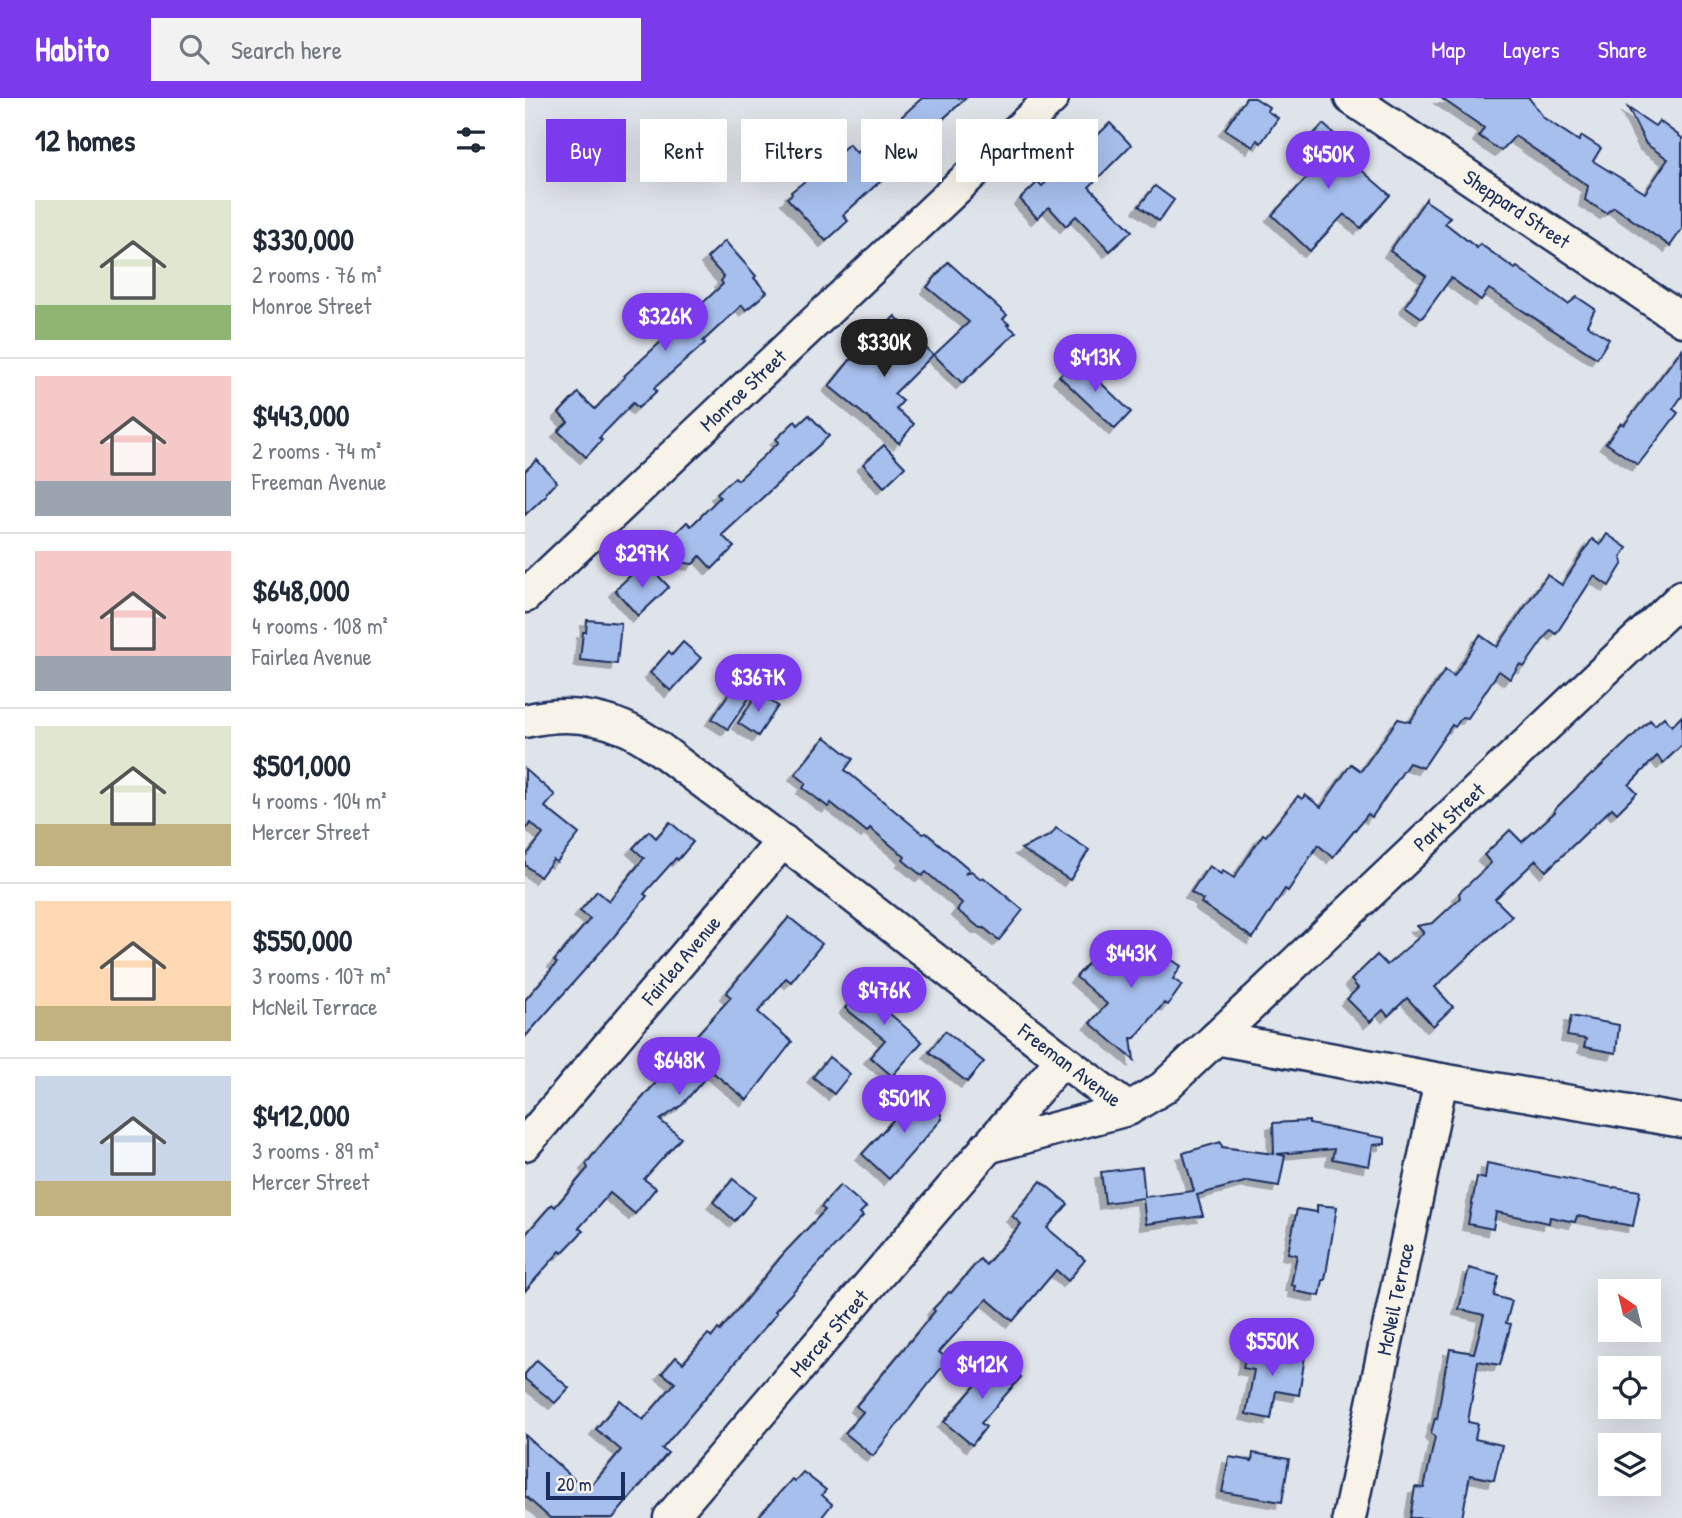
<!DOCTYPE html>
<html lang="en">
<head>
<meta charset="utf-8">
<style>
  :root { --surface:#fff; --page:#f2f2f3; --text:#1f2937; --muted:#747a83; --line:#e0e1e3; --accent:#7c3aed }
  body { margin:0; font-family:"Patrick Hand",sans-serif; background:var(--page); color:var(--text); height:100vh; display:flex; flex-direction:column; font-size:26px; white-space:nowrap }
  * { box-sizing:border-box; margin:0 }
  p { font-size:23px; color:var(--muted) }
  .icon { flex:none; width:38px; height:38px; fill:none; stroke:currentColor; stroke-width:2; stroke-linecap:round; stroke-linejoin:round }
  .map { position:relative; flex:1; overflow:hidden }
  .panel { display:flex; flex-direction:column; background:var(--surface); width:525px }
  .panel>* { flex:none }
  .banner { position:absolute; left:21px; top:21px; width:665px; height:63px; display:flex; gap:14px }
  .needle { width:46px; rotate:325deg }
  .controls { position:absolute; left:1073px; top:1181px; display:grid; gap:14px }
  .controls a { display:grid; place-items:center; width:63px; height:63px; border-radius:0px; background:var(--surface); box-shadow:0 7px 28px #0002; font-size:35px }
  .scale { position:absolute; left:21px; bottom:18px; width:79px; box-sizing:border-box; padding-left:7px; border:4px solid #1b2f5e; border-top:0; font-size:19px; line-height:24px; white-space:nowrap; color:#1b2f5e; -webkit-text-stroke:5px #f7f3e8; paint-order:stroke }
  .price { position:absolute; translate:-50% -60px; padding:0 16px; border-radius:24px; background:var(--accent); color:#fff; font-size:23px; line-height:46px; filter:drop-shadow(0 2px 4px #0008) }
  .price::after { content:''; position:absolute; left:50%; top:42px; width:21px; height:16px; margin-left:-10px; background:inherit; clip-path:polygon(0 0,100% 0,50% 100%) }
  .price.on { background:#222; color:#fff }
  ul { padding:0; list-style:none }
  li { display:flex; align-items:center; gap:21px; height:175px; padding:0 35px }
  li+li { border-top:2px solid var(--line) }
  li span { display:grid; place-items:center; flex:none; width:196px; height:140px; border-radius:0px; color:#555 }
  li>.icon { margin-inline-start:auto }
  span .icon { width:84px; height:84px; fill:#fffc; stroke-width:1 }
  li b { font-size:30px }
  h2 { display:flex; justify-content:space-between; align-items:center; height:84px; padding:0 35px; font-size:30px }
  .pill { padding:0 24px; border-radius:0px; background:var(--surface); box-shadow:0 7px 28px #0002; font-size:24px; line-height:63px }
  .pill.on { background:var(--accent); color:#fff }
  header { display:flex; align-items:center; gap:42px; box-sizing:border-box; height:98px; padding:0 35px; background:var(--accent); color:#fff }
  header strong { font-size:33px }
  nav { display:flex; gap:38px; margin-inline-start:auto; font-size:24px }
  .search { width:490px; height:63px; background:var(--page); display:flex; align-items:center; gap:18px; box-sizing:border-box; padding:0 24px; border-radius:0px; color:var(--muted); font-size:26px }
  main { display:flex; flex:1; min-height:0 }
  .map>svg:first-child { display:block }
  .building { fill:#a7bfed; stroke:#1b2f5e; stroke-width:2; filter:url(#shadow) }
  .lines { fill:none; stroke-linecap:round; stroke-linejoin:round }
  .street-casing { stroke:#1b2f5e; stroke-width:37 }
  .street { stroke:#f7f3e8; stroke-width:32 }
  .labels { text-anchor:middle; dominant-baseline:central; stroke-width:6; stroke-linejoin:round; paint-order:stroke }
  .street-label { font-size:21px; fill:#1b2f5e; stroke:#f7f3e8 }
</style>
</head>
<body>
<header>
<strong>Habito</strong>
<div class="search"><svg class="icon" aria-label="search" viewBox="0 0 24 24"><circle cx="10" cy="10" r="6"/><path d="M15 15l6 6"/></svg>Search here</div>
<nav><a>Map</a><a>Layers</a><a>Share</a></nav>
</header>
<main>
<section class="panel">
<h2>12 homes<svg class="icon" aria-label="filters" viewBox="0 0 24 24"><path d="M4 7h16M4 17h16"/><circle cx="9" cy="7" r="2"/><circle cx="15" cy="17" r="2"/></svg></h2>
<ul>
<li><span style="background:linear-gradient(#dfe7d0 75%,#8fb573 0)"><svg class="icon" aria-label="home" viewBox="0 0 24 24"><path d="M3 11l9-7 9 7M6 9v11h12V9"/></svg></span><div><b>$330,000</b><p>2 rooms · 76 m²</p><p>Monroe Street</p></div></li>
<li><span style="background:linear-gradient(#f6c9c9 75%,#9aa5b1 0)"><svg class="icon" aria-label="home" viewBox="0 0 24 24"><path d="M3 11l9-7 9 7M6 9v11h12V9"/></svg></span><div><b>$443,000</b><p>2 rooms · 74 m²</p><p>Freeman Avenue</p></div></li>
<li><span style="background:linear-gradient(#f6c9c9 75%,#9aa5b1 0)"><svg class="icon" aria-label="home" viewBox="0 0 24 24"><path d="M3 11l9-7 9 7M6 9v11h12V9"/></svg></span><div><b>$648,000</b><p>4 rooms · 108 m²</p><p>Fairlea Avenue</p></div></li>
<li><span style="background:linear-gradient(#dfe7d0 70%,#c2b280 0)"><svg class="icon" aria-label="home" viewBox="0 0 24 24"><path d="M3 11l9-7 9 7M6 9v11h12V9"/></svg></span><div><b>$501,000</b><p>4 rooms · 104 m²</p><p>Mercer Street</p></div></li>
<li><span style="background:linear-gradient(#ffd9b3 75%,#c2b280 0)"><svg class="icon" aria-label="home" viewBox="0 0 24 24"><path d="M3 11l9-7 9 7M6 9v11h12V9"/></svg></span><div><b>$550,000</b><p>3 rooms · 107 m²</p><p>McNeil Terrace</p></div></li>
<li><span style="background:linear-gradient(#c9d6e8 75%,#c2b280 0)"><svg class="icon" aria-label="home" viewBox="0 0 24 24"><path d="M3 11l9-7 9 7M6 9v11h12V9"/></svg></span><div><b>$412,000</b><p>3 rooms · 89 m²</p><p>Mercer Street</p></div></li>
</ul>
</section>
<div class="map">
<svg width="1157" height="1420" viewBox="0 0 1157 1420">
  <defs>
    <filter id="shadow"><feDropShadow dx="-6" dy="6" stdDeviation="0" flood-color="#0004"/></filter>
  </defs>
  <rect width="100%" height="100%" fill="#dfe3ea"/>
  <filter id="ink" filterUnits="userSpaceOnUse"><feTurbulence type="fractalNoise" baseFrequency=".0143" numOctaves="2"/><feDisplacementMap in="SourceGraphic" scale="14" xChannelSelector="R" yChannelSelector="G"/><feConvolveMatrix kernelMatrix="1 2 1 2 8 2 1 2 1" color-interpolation-filters="sRGB"/></filter>
  <g filter="url(#ink)">
    <g class="building">
      <path d="M397,0H441L408,30L410,33L318,117L323,123L301,143L262,100L267,96L266,94L299,68L324,46L332,55L349,39L352,41Z"/>
      <path d="M721,0H730L744,9L742,13L753,20L736,45L732,42L728,49L700,31Z"/>
      <path d="M916,0H1004L1019,20L1054,43L1057,38L1076,50L1068,63L1120,95L1143,61L1121,46L1103,10L1130,28L1134,23L1157,40V131L1145,148L1089,109L1081,115L1060,102L1063,88L990,38L976,53L954,38L959,30Z"/>
      <path d="M585,25L606,47L564,89L607,133L585,153L551,118L541,128L524,109L512,120L495,101L513,84L517,88L530,76L531,78Z"/>
      <path d="M798,26L825,50L819,57L865,97L836,130L819,116L785,153L747,117L787,74L770,57Z"/>
      <path d="M630,88L649,102L634,123L614,108Z"/>
      <path d="M901,101V103L925,119L920,125L952,150L955,146L990,171L992,169L1043,206L1052,199L1070,211L1062,227L1084,241L1072,260L964,191L956,202L926,180L897,220L880,208L901,178L865,153Z"/>
      <path d="M200,143L231,178L229,180L242,194L221,212L217,207L178,243L180,245L129,290L132,293L113,310L108,305L74,340L77,342L61,359L33,333L43,324L34,315L53,295L70,311L100,279L99,278L198,186L196,183L199,179L182,160Z"/>
      <path d="M423,164L482,217L478,221L484,226L482,227L491,234L437,285L409,257L444,224L402,189Z"/>
      <path d="M370,218L408,257L369,296L378,303L371,311L389,326L374,345L304,288L325,262L364,251L351,237Z"/>
      <path d="M1157,251V298L1148,311L1153,315L1113,367L1081,345L1096,325L1099,327Z"/>
      <path d="M551,261L606,314L590,331L534,278Z"/>
      <path d="M284,317L304,338L197,437L209,449L187,471L175,458L168,466L129,461L147,444L144,441L162,424L166,428L195,399L192,395L210,379L213,382L254,344L251,341L270,323L273,327Z"/>
      <path d="M359,347L380,369L359,389L338,366Z"/>
      <path d="M12,362L32,384L21,394V397L0,417V373Z"/>
      <path d="M1082,436L1102,450L1096,459L1098,465L1084,488L1069,478L1031,536L1025,532L999,569L995,566L985,581L974,573L943,620L937,619L930,629L927,627L898,670L884,665L847,719L843,716L808,759L793,747L763,793L760,791L728,840L676,805L678,802L666,794L684,768L696,776L698,773L709,780L738,736L741,738L773,698L777,701L780,697L796,709L826,666L836,673L873,621L885,624L920,572L929,578L955,537L972,549L1022,477L1037,487L1067,441L1075,447Z"/>
      <path d="M123,467L144,489L113,518L90,492L108,475L113,477Z"/>
      <path d="M62,522L96,525L92,566L55,562L58,534H61Z"/>
      <path d="M158,544L176,560L146,593L125,575L144,553L147,557Z"/>
      <path d="M220,571L237,581L203,631L187,621Z"/>
      <path d="M233,595L253,608L233,638L213,625Z"/>
      <path d="M1157,618V647L1138,665L1132,658L1104,687L1112,695L1092,715L1087,710L1021,773L1011,762L970,801L987,818L910,889L928,909L908,928L882,900L863,918L858,912L845,924L822,901L833,890L826,882L852,857L862,867L899,835L892,828L908,825L935,800L934,795L966,765L959,757L985,732L997,744L1030,714L1029,712L1067,675L1068,676L1125,622L1130,627L1139,619L1147,628Z"/>
      <path d="M300,639L328,661L320,672L398,736L401,735L444,771L440,776L446,773L456,781L458,779L498,812L474,842L459,830H455L432,812L437,805L401,774L397,778L378,762L380,759L345,730L342,734L306,705L303,709L278,690L281,685L270,676Z"/>
      <path d="M0,671L30,697L20,709L54,736L32,764L28,762L15,779L0,767V759L18,736L6,725L0,732Z"/>
      <path d="M145,724L168,744L153,762L151,760L119,796L122,798L87,841L0,939V902L32,865L29,863L65,821L55,813L72,793L84,803L119,760L108,750L124,733L131,740Z"/>
      <path d="M531,730L564,752L545,782L496,751L526,737Z"/>
      <path d="M264,819L297,846L266,884L261,880L233,914L267,944L222,1002L186,973L157,1007L135,1022L156,1040L119,1081L131,1090L110,1116L85,1095L54,1130L58,1133L37,1155L35,1153L0,1193V1137L27,1106L30,1109L42,1095L63,1070L61,1066L81,1041L143,971L144,972L171,942L169,940L206,899L201,895Z"/>
      <path d="M602,832L656,868L648,881L657,887L643,907L639,905L610,940H606L609,962L565,925L582,906L551,879L568,860L583,873Z"/>
      <path d="M344,881L373,904L364,915L397,944L367,978L345,959L360,942L320,910Z"/>
      <path d="M1046,918L1094,927L1091,955L1059,949L1061,941L1042,938Z"/>
      <path d="M420,933L459,964L442,984L404,954Z"/>
      <path d="M304,959L325,976L309,996L288,979Z"/>
      <path d="M409,991L417,1021L364,1081L337,1056L390,998L399,1005Z"/>
      <path d="M784,1023V1026L860,1040V1046L848,1047L844,1068L807,1061L809,1051L752,1056L760,1058L754,1088L723,1083L672,1097L678,1118L621,1126L618,1100L580,1105L576,1074L617,1069L620,1099L669,1093L658,1055L696,1044L697,1049L749,1056L748,1025Z"/>
      <path d="M962,1065L1088,1090L1089,1089L1115,1093L1108,1128L1052,1118L1050,1124L1025,1119L1024,1125L971,1114L968,1131L943,1126L952,1079L960,1081Z"/>
      <path d="M208,1081L230,1099L210,1123L188,1104Z"/>
      <path d="M516,1083L543,1106L522,1130L560,1162L543,1183L531,1172L488,1223L462,1201L414,1254L423,1261L348,1358L320,1335L338,1314L331,1308L410,1213L408,1211L424,1194L426,1195L455,1161L461,1167L496,1126L487,1118Z"/>
      <path d="M315,1087L341,1109L335,1115L338,1118L250,1213L252,1215L137,1351L143,1355L88,1420H25L0,1398V1337L59,1390L63,1385L66,1388L96,1352L71,1331L95,1302L118,1322L150,1285L137,1275L151,1259L158,1265L183,1236L187,1239L193,1231L195,1233L259,1155L300,1112L296,1109Z"/>
      <path d="M792,1107L812,1109L800,1182H798L795,1198L769,1193L770,1188L766,1187L772,1157L763,1155L772,1111L792,1114Z"/>
      <path d="M944,1170L974,1178L969,1198L987,1203L981,1225L986,1226L975,1267L953,1263L943,1324L953,1326L950,1341L977,1347L969,1382L945,1377L937,1420H885L890,1389L899,1390L910,1339L906,1335L910,1320L912,1321L921,1267H922L925,1251L949,1255L959,1217L934,1211Z"/>
      <path d="M722,1248L780,1258L774,1297L751,1293L746,1321L721,1316L729,1272L718,1270Z"/>
      <path d="M474,1260L496,1279L456,1325L461,1329L447,1347L419,1324Z"/>
      <path d="M12,1262L44,1290L30,1305L0,1281V1276Z"/>
      <path d="M728,1355L764,1361L757,1404L697,1394L704,1359L727,1363Z"/>
      <path d="M278,1374L301,1392L297,1397L307,1406L296,1420H232L267,1381L270,1383Z"/>
    </g>
    <g class="lines">
      <defs>
        <g id="street">
          <path d="M826,0L1157,222"/>
          <path d="M0,498L527,0"/>
          <path d="M0,623C34,615 67,616 99,630C121,639 141,656 161,671C186,690 212,709 237,728C361,821 479,919 603,1011L638,990L691,940L916,982L1157,1023"/>
          <path d="M691,940L1157,499"/>
          <path d="M0,1046L258,743"/>
          <path d="M462,1049L603,1011"/>
          <path d="M145,1420L537,962"/>
          <path d="M824,1420L916,982"/>
        </g>
      </defs>
      <use href="#street" class="street-casing"/>
      <use href="#street" class="street"/>
    </g>
  </g>
  <g class="labels">
    <g class="street-label">
      <text transform="translate(992 111) rotate(34)">Sheppard Street</text>
      <text transform="translate(218 292) rotate(-43)">Monroe Street</text>
      <text transform="translate(924 719) rotate(-43)">Park Street</text>
      <text transform="translate(156 862) rotate(-50)">Fairlea Avenue</text>
      <text transform="translate(545 967) rotate(37)">Freeman Avenue</text>
      <text transform="translate(870 1201) rotate(-78)">McNeil Terrace</text>
      <text transform="translate(304 1235) rotate(-49)">Mercer Street</text>
    </g>
  </g>
</svg>
<div class="controls">
<a><svg class="needle" viewBox="-14 -14 28 28"><path d="M0-13l5 13h-10z" fill="#e53935"/><path d="M0 13l5-13h-10z" fill="#747a83"/></svg></a>
<a><svg class="icon" aria-label="locate" viewBox="0 0 24 24"><circle cx="12" cy="12" r="6"/><path d="M12 2v4M12 18v4M2 12h4M18 12h4"/></svg></a>
<a><svg class="icon" aria-label="layers" viewBox="0 0 24 24"><path d="M12 4l9 5-9 5-9-5zM3 14l9 5 9-5"/></svg></a>
</div>
<div class="scale">20 m</div>
<b class="price" style="left:803px;top:93px">$450K</b>
<b class="price" style="left:140px;top:255px">$326K</b>
<b class="price on" style="left:359px;top:281px">$330K</b>
<b class="price" style="left:570px;top:296px">$413K</b>
<b class="price" style="left:117px;top:492px">$297K</b>
<b class="price" style="left:233px;top:616px">$367K</b>
<b class="price" style="left:606px;top:892px">$443K</b>
<b class="price" style="left:359px;top:929px">$476K</b>
<b class="price" style="left:154px;top:999px">$648K</b>
<b class="price" style="left:379px;top:1037px">$501K</b>
<b class="price" style="left:747px;top:1280px">$550K</b>
<b class="price" style="left:457px;top:1303px">$412K</b>
<div class="banner">
<a class="pill on">Buy</a>
<a class="pill">Rent</a>
<a class="pill">Filters</a>
<a class="pill">New</a>
<a class="pill">Apartment</a>
</div>
</div>
</main>
</body>
</html>
